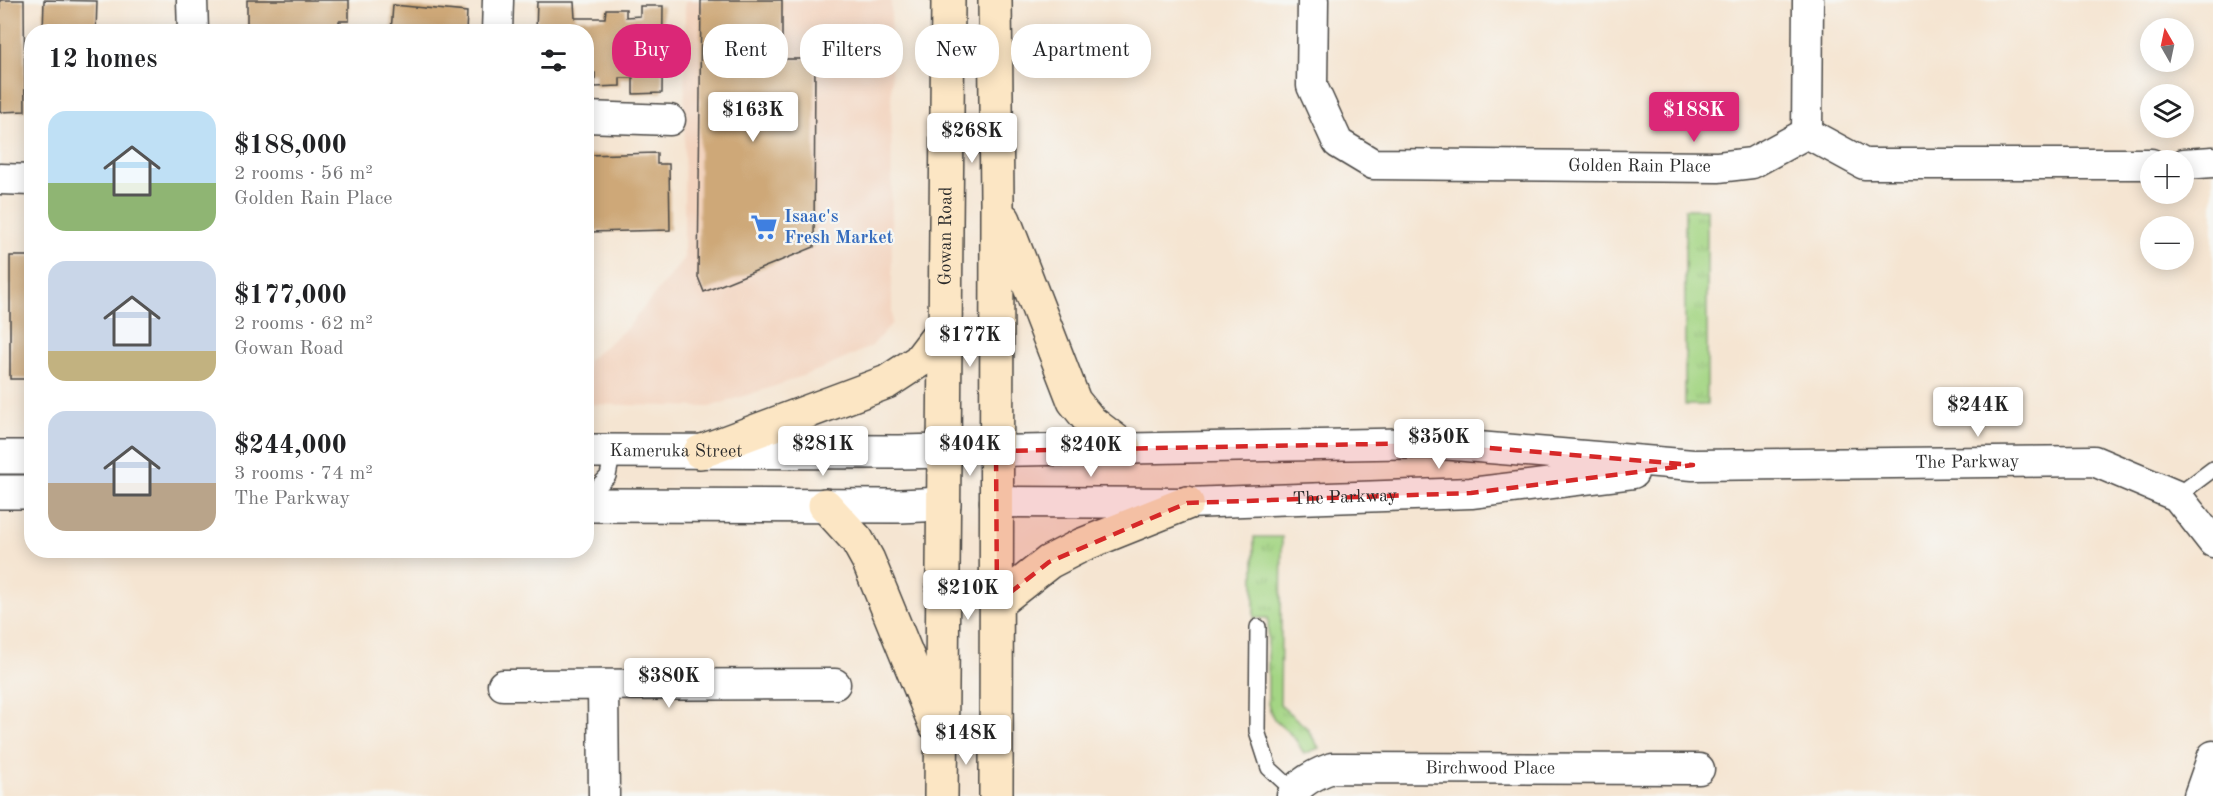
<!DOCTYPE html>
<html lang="en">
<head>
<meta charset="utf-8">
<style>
  :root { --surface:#fff; --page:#f6f6f6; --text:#202124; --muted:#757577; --accent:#db2777 }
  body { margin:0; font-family:"Old Standard TT",serif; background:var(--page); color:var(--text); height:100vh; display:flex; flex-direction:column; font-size:22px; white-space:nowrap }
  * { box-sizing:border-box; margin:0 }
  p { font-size:20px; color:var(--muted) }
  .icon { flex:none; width:33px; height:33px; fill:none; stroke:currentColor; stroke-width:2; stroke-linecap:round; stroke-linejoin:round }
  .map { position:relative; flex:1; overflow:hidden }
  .sheet { position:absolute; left:24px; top:24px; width:570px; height:534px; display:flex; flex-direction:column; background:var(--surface); border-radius:24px; box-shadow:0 3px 15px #0003 }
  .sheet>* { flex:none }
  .guide { position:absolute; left:612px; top:24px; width:570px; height:54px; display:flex; gap:12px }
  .needle { width:39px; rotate:351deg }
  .controls { position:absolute; left:2140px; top:18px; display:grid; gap:12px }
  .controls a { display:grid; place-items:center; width:54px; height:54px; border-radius:50%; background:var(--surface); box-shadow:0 3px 15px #0003; font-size:30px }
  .price { position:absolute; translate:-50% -51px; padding:0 14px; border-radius:6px; background:#fff; color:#222; font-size:20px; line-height:39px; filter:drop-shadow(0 2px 3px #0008) }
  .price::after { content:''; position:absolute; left:50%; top:36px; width:18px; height:14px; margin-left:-9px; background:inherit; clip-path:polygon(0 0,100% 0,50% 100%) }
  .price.active { background:var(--accent); color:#fff }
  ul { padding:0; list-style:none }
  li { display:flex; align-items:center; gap:18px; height:150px; padding:0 24px }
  li span { display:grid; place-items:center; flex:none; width:168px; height:120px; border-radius:18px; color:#555 }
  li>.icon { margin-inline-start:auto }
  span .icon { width:72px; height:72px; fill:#fffc; stroke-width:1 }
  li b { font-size:26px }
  h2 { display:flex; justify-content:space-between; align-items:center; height:72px; padding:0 24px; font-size:26px }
  .tag { padding:0 21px; border-radius:24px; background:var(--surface); box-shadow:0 3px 15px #0003; font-size:21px; line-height:54px }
  .tag.active { background:var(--accent); color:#fff }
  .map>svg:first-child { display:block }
  .built { fill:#f3d4bf }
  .grass { fill:url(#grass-tufts); stroke:#688058; stroke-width:1.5 }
  .building { fill:#cea878 }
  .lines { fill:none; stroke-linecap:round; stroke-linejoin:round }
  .service-casing { stroke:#494744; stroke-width:18 }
  .minor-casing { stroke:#494744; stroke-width:33 }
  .tertiary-casing { stroke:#494744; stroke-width:36 }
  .secondary-casing { stroke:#494744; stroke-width:36 }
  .service { stroke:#fff; stroke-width:15 }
  .minor { stroke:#fff; stroke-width:30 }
  .tertiary { stroke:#fff; stroke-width:33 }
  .secondary { stroke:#fce6c4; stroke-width:33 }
  .marked { fill:#d62828; fill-opacity:0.2; stroke:#d62828; stroke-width:4.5; stroke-dasharray:12 8; stroke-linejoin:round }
  .labels { text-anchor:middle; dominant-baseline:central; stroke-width:4.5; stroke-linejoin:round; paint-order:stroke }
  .street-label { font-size:18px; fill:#2b2b2b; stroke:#f6f6f2 }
  .shop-label { font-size:18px; font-weight:bold; fill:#366cbe; stroke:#f6f6f2; text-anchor:start }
</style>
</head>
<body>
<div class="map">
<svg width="2213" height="796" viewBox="0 0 2213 796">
  <defs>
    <pattern id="grass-tufts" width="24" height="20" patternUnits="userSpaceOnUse" patternTransform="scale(1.5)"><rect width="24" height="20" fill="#a4d584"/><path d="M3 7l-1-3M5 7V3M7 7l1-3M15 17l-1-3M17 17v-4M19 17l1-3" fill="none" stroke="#8db772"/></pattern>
  </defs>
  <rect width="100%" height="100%" fill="#f6f6f2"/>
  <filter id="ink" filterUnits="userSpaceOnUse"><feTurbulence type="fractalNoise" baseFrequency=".0167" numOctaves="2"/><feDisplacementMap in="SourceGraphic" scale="12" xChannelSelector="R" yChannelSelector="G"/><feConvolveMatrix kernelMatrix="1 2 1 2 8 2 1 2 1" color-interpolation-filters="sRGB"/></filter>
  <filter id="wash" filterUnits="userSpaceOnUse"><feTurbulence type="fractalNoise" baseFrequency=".008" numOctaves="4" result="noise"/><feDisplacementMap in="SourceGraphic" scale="24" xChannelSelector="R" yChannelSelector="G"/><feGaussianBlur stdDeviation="1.35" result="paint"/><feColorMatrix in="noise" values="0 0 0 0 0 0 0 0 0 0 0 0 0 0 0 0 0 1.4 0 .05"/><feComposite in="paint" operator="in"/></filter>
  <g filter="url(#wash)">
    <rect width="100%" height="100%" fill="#f5e5d2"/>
    <path class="built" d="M685,0H891L892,323L872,346L829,366L775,386L709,407L587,404V361L627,328L684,259Z"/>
    <g class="grass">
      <rect x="1685" y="209" width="22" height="196"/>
      <path d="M1254,537H1282L1280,705L1307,728L1319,748L1304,754C1301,749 1298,742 1294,738C1282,723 1274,727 1268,704V618H1254Z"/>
    </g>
    <g id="blocks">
      <g class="building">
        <path d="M0,0H24L25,111L0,112Z"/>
        <path d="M44,0L97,1L96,32H43Z"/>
        <path d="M247,0H349V21H339V26H334V29H344V32H247Z"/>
        <path d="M701,0H782V59H815L814,247L704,292L698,277Z"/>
        <path d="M537,2H574L575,18H605L606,9H626V17L640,16V6H663L662,93L633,94V78H620V86L595,87V73H586V32H536Z"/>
        <path d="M393,5L467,12L466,32H391Z"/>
        <path d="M657,153V164H669L670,230L589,232V224H586V155Z"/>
        <rect x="10" y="256" width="22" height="123"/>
      </g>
    </g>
  </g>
  <g filter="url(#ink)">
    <use href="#blocks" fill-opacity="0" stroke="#494744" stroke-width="1.5"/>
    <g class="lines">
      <defs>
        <g id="service">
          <path d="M2177,496L2213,469"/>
          <path d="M586,499L608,476L613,451"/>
          <path d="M1258,627L1257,731L1269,768L1294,791"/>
        </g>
        <g id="minor">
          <path d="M192,0L193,32"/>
          <path id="s1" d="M1313,0L1312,86L1338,143L1373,164L1718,167L1752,163L1807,133L1864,164H2151"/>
          <path d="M497,32L498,0"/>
          <path d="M586,117L670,120"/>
          <path d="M1807,133L1808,0"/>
          <path d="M2184,164L2213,162"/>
          <path d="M0,179L32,180"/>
          <path id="s2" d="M996,451L1430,443L1693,465L2094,461L2177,496L2213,542"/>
          <path id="s3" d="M995,502L1187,503L1471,493L1633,473"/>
          <path d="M503,685L835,684"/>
          <path d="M603,685L604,796"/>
          <path id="s4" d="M1292,796C1299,782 1318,773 1332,768L1699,769"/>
          <path d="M2199,796L2213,756"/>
        </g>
        <g id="tertiary">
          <path id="s5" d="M586,451L899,452L944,451"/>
          <path d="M0,457H32"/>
          <path d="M0,492H32"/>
          <path d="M586,505L900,506L944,504"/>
        </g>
        <g id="secondary">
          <path d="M995,0L997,202L996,796"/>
          <path d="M1004,220L1074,401L1091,422L1124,447"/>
          <path d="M700,452L887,382L919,361L945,327"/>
          <path d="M825,505L857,540L868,560L935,724"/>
          <path d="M997,603L1049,562L1082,545L1187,503"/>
          <path id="s6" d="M941,796L948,0"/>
        </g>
      </defs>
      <use href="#service" class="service-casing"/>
      <use href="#minor" class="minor-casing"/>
      <use href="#tertiary" class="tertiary-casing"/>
      <use href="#secondary" class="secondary-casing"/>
      <use href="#service" class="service"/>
      <use href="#minor" class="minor"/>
      <use href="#tertiary" class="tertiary"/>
      <use href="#secondary" class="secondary"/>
    </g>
  </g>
  <path class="marked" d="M1430,443L1693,465L1471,493L1187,503L1049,562L997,603L996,451Z"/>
  <defs>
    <symbol id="supermarket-bare" viewBox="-9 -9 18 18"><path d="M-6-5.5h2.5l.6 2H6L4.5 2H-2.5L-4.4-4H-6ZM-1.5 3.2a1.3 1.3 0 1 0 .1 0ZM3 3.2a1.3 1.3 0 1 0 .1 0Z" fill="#3f7fe0" stroke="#f6f6f2" stroke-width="2.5" paint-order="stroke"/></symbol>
  </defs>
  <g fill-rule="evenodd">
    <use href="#supermarket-bare" x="745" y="208" width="38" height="38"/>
  </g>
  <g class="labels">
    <g class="street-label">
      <text stroke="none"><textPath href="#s1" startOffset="456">Golden Rain Place</textPath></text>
      <text stroke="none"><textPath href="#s6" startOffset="560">Gowan Road</textPath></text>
      <text stroke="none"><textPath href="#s5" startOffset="90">Kameruka Street</textPath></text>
      <text stroke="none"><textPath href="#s2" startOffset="972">The Parkway</textPath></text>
      <text stroke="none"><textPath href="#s3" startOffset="350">The Parkway</textPath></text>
      <text stroke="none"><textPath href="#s4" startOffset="208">Birchwood Place</textPath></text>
    </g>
    <g class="shop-label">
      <text x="784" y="217">Isaac's<tspan x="784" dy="21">Fresh Market</tspan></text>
    </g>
  </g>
</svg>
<div class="controls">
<a><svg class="needle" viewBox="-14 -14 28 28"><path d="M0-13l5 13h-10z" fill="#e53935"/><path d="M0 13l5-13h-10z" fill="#757577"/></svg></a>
<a><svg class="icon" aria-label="layers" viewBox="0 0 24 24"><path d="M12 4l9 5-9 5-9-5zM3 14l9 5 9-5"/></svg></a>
<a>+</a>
<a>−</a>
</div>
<b class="price" style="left:753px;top:143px">$163K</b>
<b class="price active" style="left:1694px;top:143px">$188K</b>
<b class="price" style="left:972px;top:164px">$268K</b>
<b class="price" style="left:970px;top:368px">$177K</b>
<b class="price" style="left:1978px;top:438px">$244K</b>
<b class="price" style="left:1439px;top:470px">$350K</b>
<b class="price" style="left:823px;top:477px">$281K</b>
<b class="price" style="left:970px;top:477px">$404K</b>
<b class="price" style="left:1091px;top:478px">$240K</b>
<b class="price" style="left:968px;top:621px">$210K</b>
<b class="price" style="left:669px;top:709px">$380K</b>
<b class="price" style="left:966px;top:766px">$148K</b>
<div class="guide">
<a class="tag active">Buy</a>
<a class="tag">Rent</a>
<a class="tag">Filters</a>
<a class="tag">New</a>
<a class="tag">Apartment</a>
</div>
<section class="sheet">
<h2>12 homes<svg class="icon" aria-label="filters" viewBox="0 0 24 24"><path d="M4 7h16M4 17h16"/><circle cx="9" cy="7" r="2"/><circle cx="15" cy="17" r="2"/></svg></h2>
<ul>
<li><span style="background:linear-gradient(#bfe0f5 60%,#8fb573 0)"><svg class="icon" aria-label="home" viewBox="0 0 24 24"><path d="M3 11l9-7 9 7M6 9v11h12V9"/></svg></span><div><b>$188,000</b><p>2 rooms · 56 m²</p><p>Golden Rain Place</p></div></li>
<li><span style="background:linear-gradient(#c9d6e8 75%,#c2b280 0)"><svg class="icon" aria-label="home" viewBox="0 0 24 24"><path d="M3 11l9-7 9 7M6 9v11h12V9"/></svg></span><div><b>$177,000</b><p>2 rooms · 62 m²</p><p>Gowan Road</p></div></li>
<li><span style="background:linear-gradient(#c9d6e8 60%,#b9a48a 0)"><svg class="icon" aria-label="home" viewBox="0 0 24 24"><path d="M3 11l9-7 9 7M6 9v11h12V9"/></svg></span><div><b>$244,000</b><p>3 rooms · 74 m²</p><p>The Parkway</p></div></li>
</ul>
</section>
</div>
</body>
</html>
